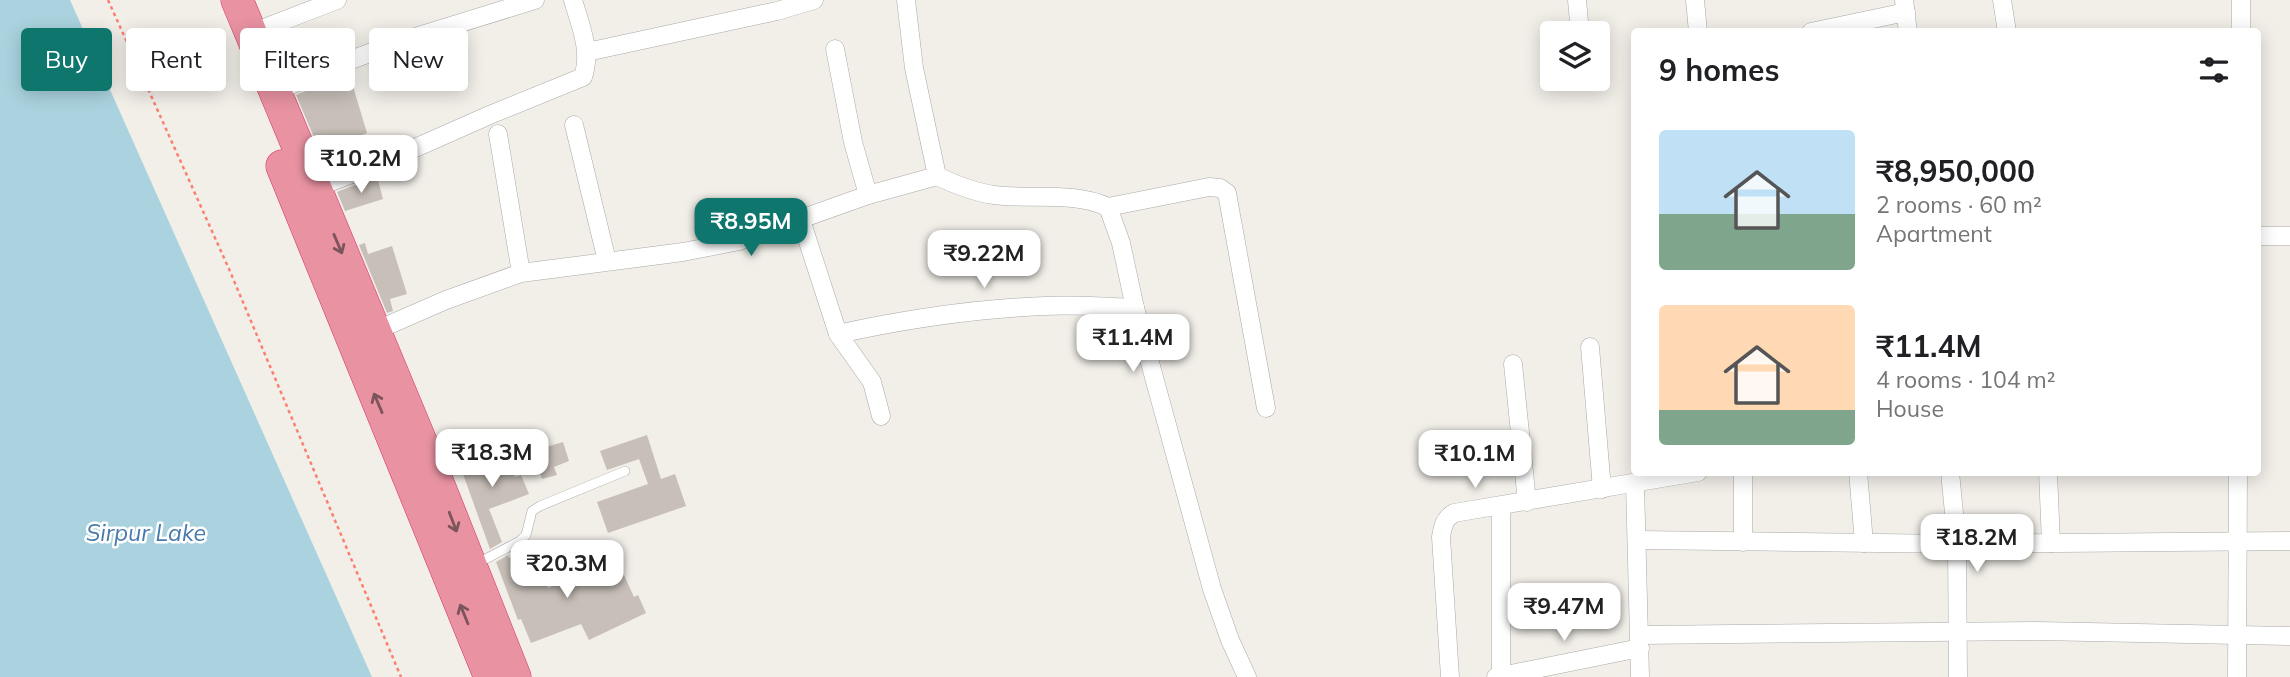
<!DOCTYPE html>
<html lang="en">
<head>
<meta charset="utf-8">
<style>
  :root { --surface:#fff; --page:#f2f2f2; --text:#202124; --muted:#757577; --accent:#0f766e }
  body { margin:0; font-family:Mulish,sans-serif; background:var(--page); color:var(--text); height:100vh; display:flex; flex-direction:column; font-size:26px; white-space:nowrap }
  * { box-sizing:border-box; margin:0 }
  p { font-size:23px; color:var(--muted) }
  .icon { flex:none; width:38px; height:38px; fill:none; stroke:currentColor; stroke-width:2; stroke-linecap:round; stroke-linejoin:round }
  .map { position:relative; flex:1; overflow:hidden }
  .panel { position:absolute; left:1631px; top:28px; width:630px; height:448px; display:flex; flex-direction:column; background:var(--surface); border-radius:7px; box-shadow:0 4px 18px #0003 }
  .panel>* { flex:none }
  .hud { position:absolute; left:21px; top:28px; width:665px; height:63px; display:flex; gap:14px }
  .tools { position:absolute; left:1540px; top:21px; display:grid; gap:14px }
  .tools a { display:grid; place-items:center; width:70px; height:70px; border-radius:7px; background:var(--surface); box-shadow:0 4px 18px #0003; font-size:35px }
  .price { position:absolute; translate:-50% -60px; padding:0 16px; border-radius:14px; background:#fff; color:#222; font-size:23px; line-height:46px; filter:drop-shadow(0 2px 4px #0008) }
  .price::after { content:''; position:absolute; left:50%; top:42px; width:21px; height:16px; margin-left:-10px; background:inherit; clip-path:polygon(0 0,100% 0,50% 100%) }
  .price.selected { background:var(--accent); color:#fff }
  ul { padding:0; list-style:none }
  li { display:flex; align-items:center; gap:21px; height:175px; padding:0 28px }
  li span { display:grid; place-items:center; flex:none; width:196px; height:140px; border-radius:7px; color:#555 }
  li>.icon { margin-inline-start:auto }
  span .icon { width:84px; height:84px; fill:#fffc; stroke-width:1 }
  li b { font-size:30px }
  h2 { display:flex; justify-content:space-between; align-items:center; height:84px; padding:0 28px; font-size:30px }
  .chip { padding:0 24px; border-radius:7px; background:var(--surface); box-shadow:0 4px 18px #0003; font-size:24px; line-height:63px }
  .chip.selected { background:var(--accent); color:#fff }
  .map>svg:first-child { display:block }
  .water { fill:#aad3df }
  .building { fill:#c7bfb8 }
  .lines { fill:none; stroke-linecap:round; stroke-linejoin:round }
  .lane-casing { stroke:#a9a9a9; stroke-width:10 }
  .street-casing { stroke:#a9a9a9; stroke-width:19 }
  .highway-casing { stroke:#dc2a67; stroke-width:33 }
  .path { stroke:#fa8072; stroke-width:2.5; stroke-dasharray:3.5 3.5; stroke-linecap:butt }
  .lane { stroke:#fff; stroke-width:9 }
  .street { stroke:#fff; stroke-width:18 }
  .highway { stroke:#e892a2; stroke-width:32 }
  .oneway { stroke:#7b545c }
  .labels { text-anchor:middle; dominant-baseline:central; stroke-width:5; stroke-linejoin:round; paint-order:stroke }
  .water-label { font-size:23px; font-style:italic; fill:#4a7aab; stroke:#fff }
</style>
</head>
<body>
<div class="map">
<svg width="2290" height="677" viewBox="0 0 2290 677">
  <rect width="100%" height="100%" fill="#f2efe9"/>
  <path class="water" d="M0,0H70L372,677H0Z"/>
  <g class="building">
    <path d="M342,34L346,50L288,74L280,55Z"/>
    <path d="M349,73L367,133L362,135L368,156L334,168L327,146L319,149L296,95Z"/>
    <path d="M374,178L375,181L378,180L383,199L345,211L337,192Z"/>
    <path d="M365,243L368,254L392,246L407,294L390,299L393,311L387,313L359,245Z"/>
    <path d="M647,435L661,479L675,474L686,506L608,533L597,502L648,484L639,459L607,470L600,451Z"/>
    <path d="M563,442L569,461L554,467L557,475L542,479L533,451Z"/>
    <path d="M497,450L501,461L509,458L515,477L521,475L529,494L489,509L502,542L490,549L459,463Z"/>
    <path d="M519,554L523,565L536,560L548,588L577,575L575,569L595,561L604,584L624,575L634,597L638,595L646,613L589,640L581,624L531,643L521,619L518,620L496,562L508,555L509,558Z"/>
  </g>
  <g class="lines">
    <defs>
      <path id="lane" d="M476,564L520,541L526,535L532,511L540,506L625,471"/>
      <g id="street">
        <path d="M1577,0L1580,33"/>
        <path d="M1695,0L1698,32"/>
        <path d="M1904,0L1908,32"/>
        <path d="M2002,0L2007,32"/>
        <path d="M1811,32L1906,12"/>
        <path d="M2241,32V0"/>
        <path d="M251,33L337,0"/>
        <path d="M835,49L853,142L868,195"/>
        <path d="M587,52L777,11L814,0"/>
        <path d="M274,92L348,61L402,41L535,0"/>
        <path d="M574,125L607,261"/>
        <path d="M498,134L521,273"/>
        <path d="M937,176C956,185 973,192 994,195C1033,200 1072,191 1108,207L1121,243L1135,308L1212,589L1230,640L1247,677"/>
        <path d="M314,188L381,163L492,114L583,77C592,51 580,25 573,0"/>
        <path d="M1108,207L1209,187L1220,188L1227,193L1266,408"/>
        <path d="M801,220L838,334L872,382L881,416"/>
        <path d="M2258,236H2290"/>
        <path d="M368,334L446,300L521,273L683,252L739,241L868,195L937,176L914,68L906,0"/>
        <path d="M838,334C906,319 973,309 1043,306C1073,304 1105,307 1135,308"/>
        <path d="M1590,347L1602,489"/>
        <path d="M1513,364L1527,502"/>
        <path d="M1743,472V542"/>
        <path d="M1858,472L1864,543"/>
        <path d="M1950,472L1957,544L1958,677"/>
        <path d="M2048,472L2051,543"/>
        <path d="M1635,484L1640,677"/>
        <path d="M1638,540L1957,544L2290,541"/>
        <path d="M1640,635L2038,631L2290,636"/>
        <path d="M1501,676V506"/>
        <path d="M1450,677L1441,537C1443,526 1444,519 1454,513L1698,472"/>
        <path d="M1496,677L1640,648"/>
        <path d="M2237,677L2238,472"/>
      </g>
      <g id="highway">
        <path d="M237,0L434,473L515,677"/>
        <path d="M282,166L490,677"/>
      </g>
    </defs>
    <use href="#lane" class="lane-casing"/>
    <use href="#street" class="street-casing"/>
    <use href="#highway" class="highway-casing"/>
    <path class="path" d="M108,0L229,269L401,677"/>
    <use href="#lane" class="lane"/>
    <use href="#street" class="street"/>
    <use href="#highway" class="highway"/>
  </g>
  <defs><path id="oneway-shaft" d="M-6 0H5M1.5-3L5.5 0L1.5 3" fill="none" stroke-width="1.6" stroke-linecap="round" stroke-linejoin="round" transform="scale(1.75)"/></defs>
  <g class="oneway">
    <use href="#oneway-shaft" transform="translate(338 244) rotate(67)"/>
    <use href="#oneway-shaft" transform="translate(378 403) rotate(-113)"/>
    <use href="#oneway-shaft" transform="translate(453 522) rotate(69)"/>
    <use href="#oneway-shaft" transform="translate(464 614) rotate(-112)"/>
  </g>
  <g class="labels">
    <g class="water-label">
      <text x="146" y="532">Sirpur Lake</text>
    </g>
  </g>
</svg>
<div class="tools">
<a><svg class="icon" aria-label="layers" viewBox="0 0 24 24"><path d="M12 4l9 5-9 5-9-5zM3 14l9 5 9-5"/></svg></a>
</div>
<b class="price" style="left:361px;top:195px">₹10.2M</b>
<b class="price selected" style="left:751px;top:258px">₹8.95M</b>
<b class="price" style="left:984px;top:290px">₹9.22M</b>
<b class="price" style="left:1133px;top:374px">₹11.4M</b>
<b class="price" style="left:492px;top:489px">₹18.3M</b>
<b class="price" style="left:1475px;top:490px">₹10.1M</b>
<b class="price" style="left:1977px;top:574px">₹18.2M</b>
<b class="price" style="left:567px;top:600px">₹20.3M</b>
<b class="price" style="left:1564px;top:643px">₹9.47M</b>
<div class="hud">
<a class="chip selected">Buy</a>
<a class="chip">Rent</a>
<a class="chip">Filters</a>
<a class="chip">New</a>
</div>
<section class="panel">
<h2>9 homes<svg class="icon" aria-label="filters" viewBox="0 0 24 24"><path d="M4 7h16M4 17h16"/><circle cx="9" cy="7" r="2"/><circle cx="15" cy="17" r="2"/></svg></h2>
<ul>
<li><span style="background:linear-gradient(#bfe0f5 60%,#7fa58c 0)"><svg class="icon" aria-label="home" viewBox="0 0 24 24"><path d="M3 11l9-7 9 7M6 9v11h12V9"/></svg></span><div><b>₹8,950,000</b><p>2 rooms · 60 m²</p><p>Apartment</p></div></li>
<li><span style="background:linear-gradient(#ffd9b3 75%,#7fa58c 0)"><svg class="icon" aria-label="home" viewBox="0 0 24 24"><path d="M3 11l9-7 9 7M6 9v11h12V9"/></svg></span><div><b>₹11.4M</b><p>4 rooms · 104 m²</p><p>House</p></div></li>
</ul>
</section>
</div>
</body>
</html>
